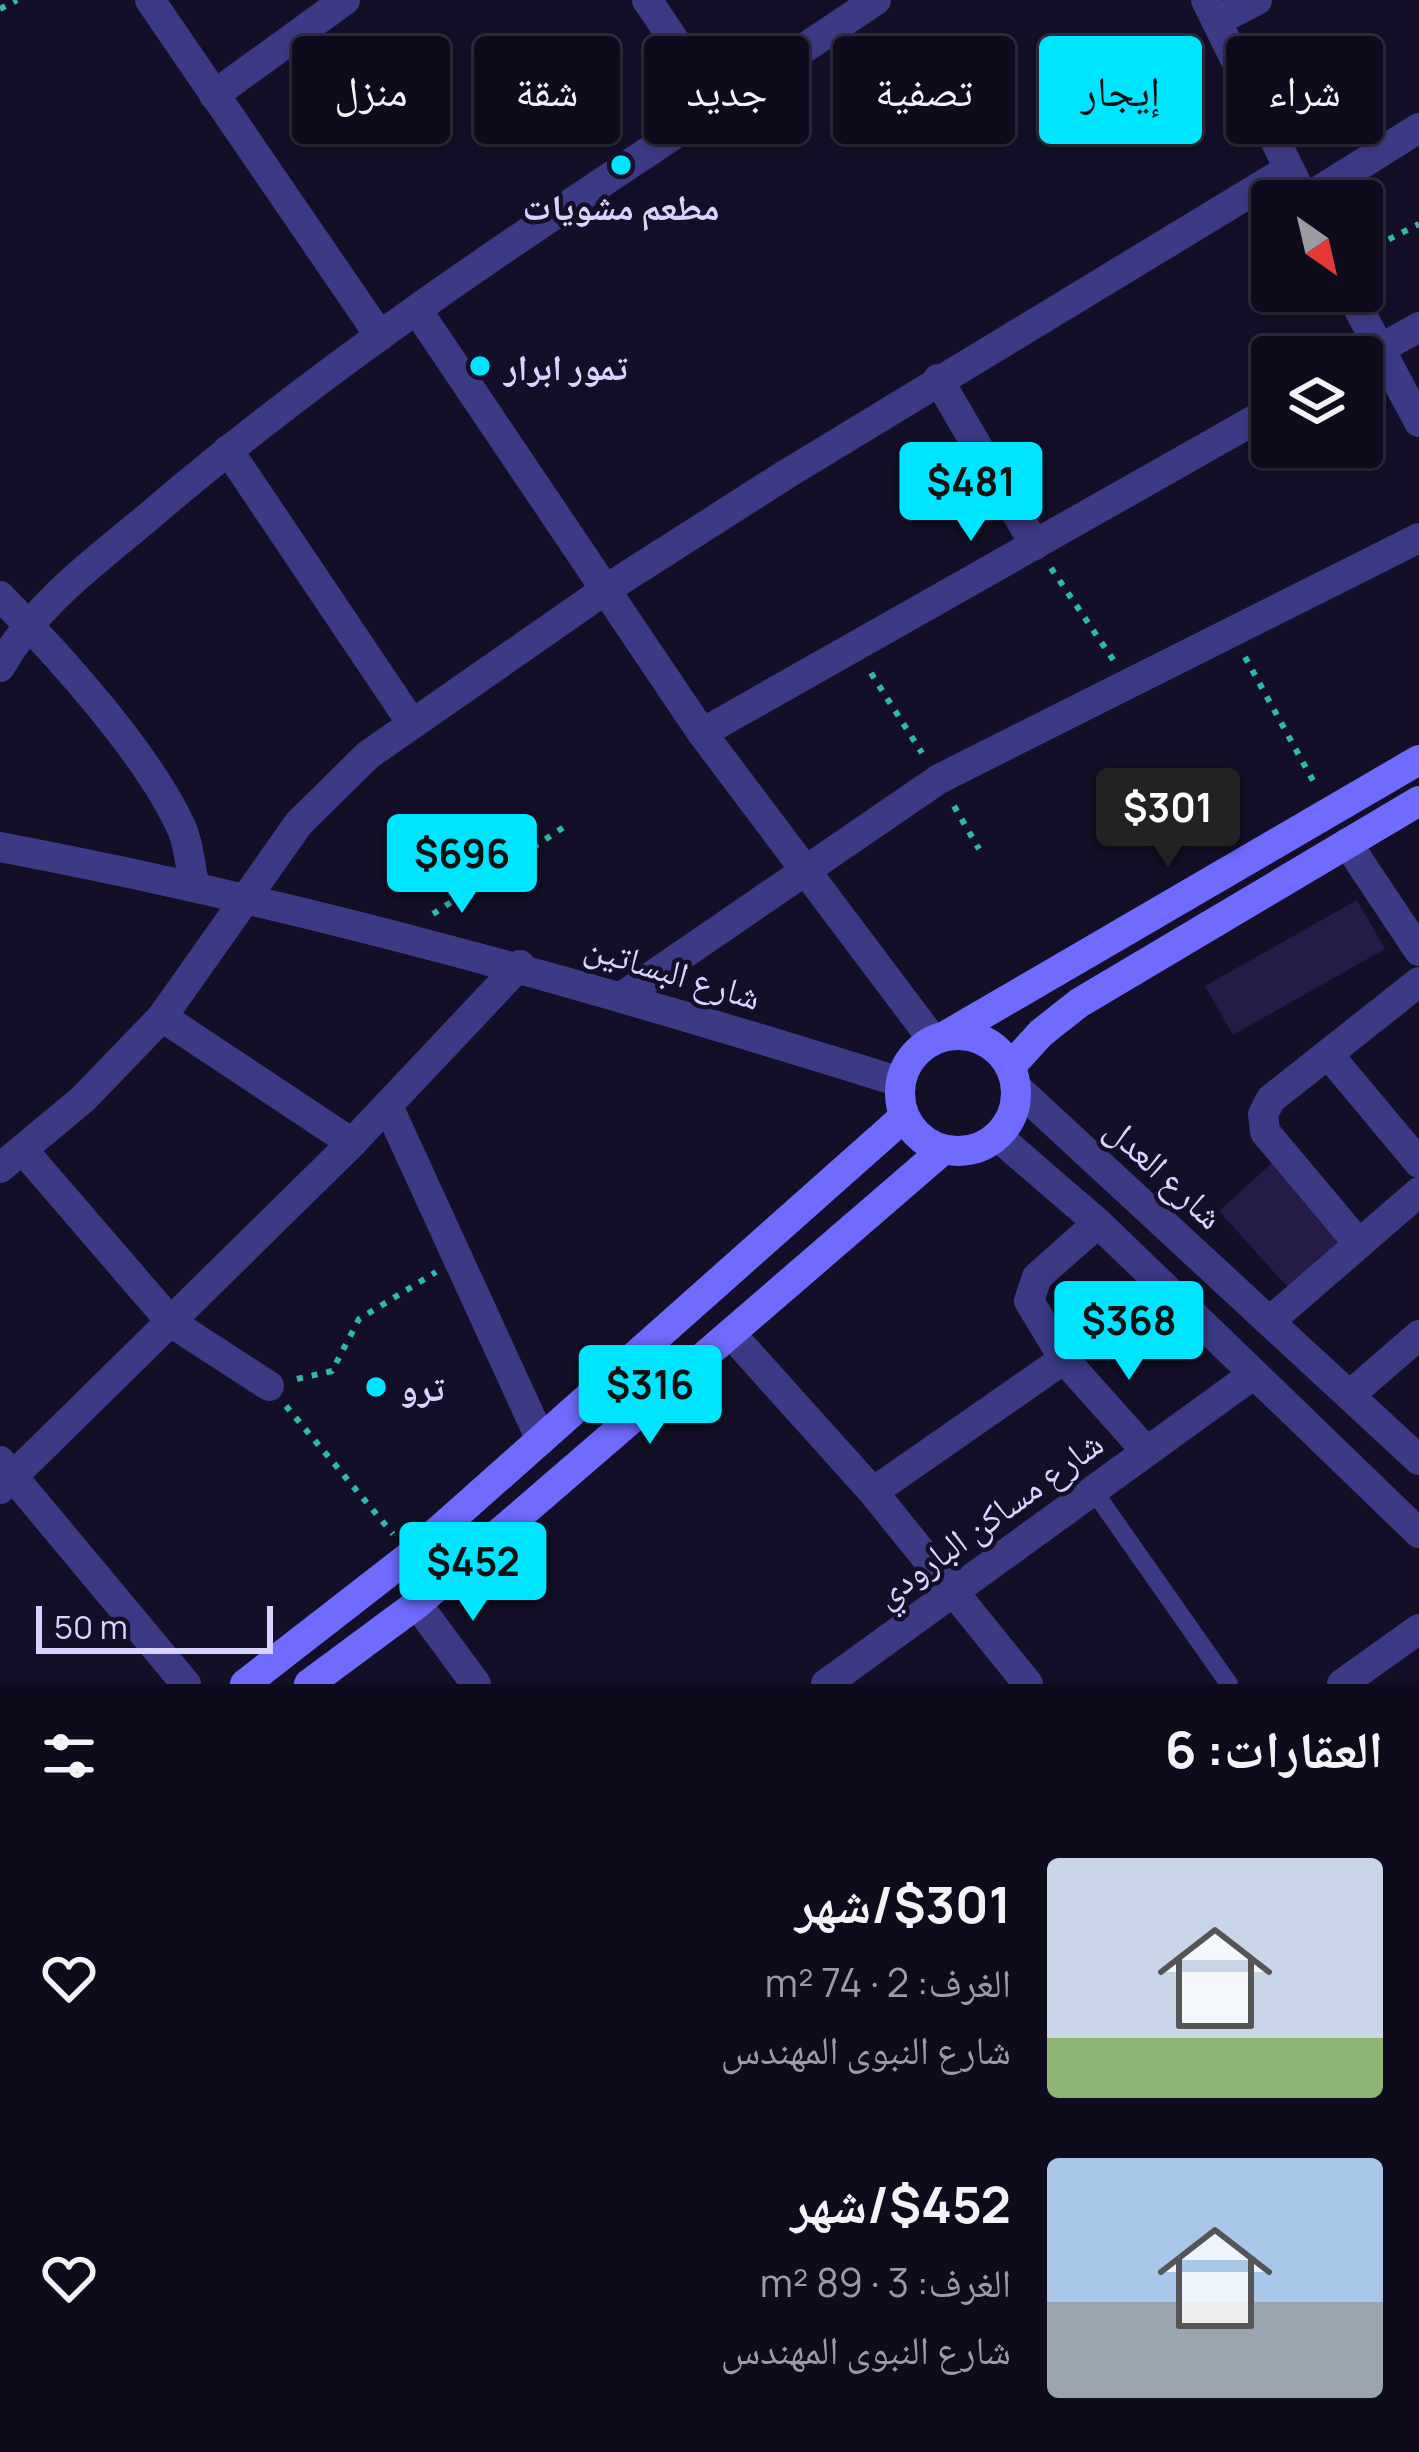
<!DOCTYPE html>
<html lang="ar">
<head>
<meta charset="utf-8">
<style>
  :root { --surface:#0e0b1c; --page:#1c1929; --text:#f1f3f6; --muted:#9b9ba3; --line:#2e2b3b; --accent:#00e5ff }
  body { margin:0; font-family:Manrope,"Noto Naskh Arabic",sans-serif; background:var(--page); color:var(--text); direction:rtl; height:100vh; display:flex; flex-direction:column; font-size:45px; white-space:nowrap }
  * { box-sizing:border-box; margin:0 }
  p { font-size:39px; color:var(--muted) }
  .icon { flex:none; width:66px; height:66px; fill:none; stroke:currentColor; stroke-width:2; stroke-linecap:round; stroke-linejoin:round }
  .map { position:relative; height:1684px; overflow:hidden; direction:ltr }
  .side { display:flex; flex-direction:column; background:var(--surface); flex:1 }
  .side>* { flex:none }
  .guide { position:absolute; left:36px; top:36px; width:1347px; height:108px; direction:rtl; display:flex; gap:24px }
  .needle { width:78px; rotate:146deg }
  .controls { position:absolute; left:1251px; top:180px; display:grid; gap:24px }
  .controls a { display:grid; place-items:center; width:132px; height:132px; border-radius:12px; background:var(--surface); box-shadow:0 3px 9px #0004,0 0 0 3px var(--line); font-size:60px }
  .scale { position:absolute; left:36px; bottom:30px; width:237px; box-sizing:border-box; padding-left:12px; border:6px solid #d9d4ff; border-top:0; font-size:33px; line-height:42px; white-space:nowrap; color:#d9d4ff; -webkit-text-stroke:9px #130f26; paint-order:stroke }
  .price { position:absolute; translate:-50% -102px; padding:0 27px; border-radius:12px; background:var(--accent); color:#111; font-size:39px; line-height:78px; filter:drop-shadow(0 3px 6px #0008) }
  .price::after { content:''; position:absolute; left:50%; top:72px; width:36px; height:27px; margin-left:-18px; background:inherit; clip-path:polygon(0 0,100% 0,50% 100%) }
  .price.on { background:#222; color:#fff }
  ul { padding:0; list-style:none }
  li { display:flex; align-items:center; gap:36px; height:300px; padding:0 36px }
  li span { display:grid; place-items:center; flex:none; width:336px; height:240px; border-radius:12px; color:#555 }
  li>.icon { margin-inline-start:auto }
  span .icon { width:144px; height:144px; fill:#fffc; stroke-width:1 }
  li b { font-size:51px }
  h2 { display:flex; justify-content:space-between; align-items:center; height:144px; padding:0 36px; font-size:51px }
  .chip { padding:0 42px; border-radius:12px; background:var(--surface); box-shadow:0 3px 9px #0004,0 0 0 3px var(--line); font-size:42px; line-height:108px }
  .chip.on { background:var(--accent); color:#111 }
  .map>svg:first-child { display:block }
  .building { fill:#241b47 }
  .lines { fill:none; stroke-linecap:round; stroke-linejoin:round }
  .path { stroke:#2fb8b0; stroke-width:6; stroke-dasharray:6 9; stroke-linecap:butt }
  .lane { stroke:#3d3a85; stroke-width:18 }
  .street { stroke:#3d3a85; stroke-width:30 }
  .secondary { stroke:#6f6bff; stroke-width:30 }
  .poi-dot { fill:#00e5ff; stroke:#130f26; stroke-width:4.5 }
  .labels { text-anchor:middle; dominant-baseline:central; stroke-width:9; stroke-linejoin:round; paint-order:stroke }
  .poi-label { font-size:36px; font-weight:bold; fill:#d9d4ff; stroke:#130f26; text-anchor:start }
  .street-label { font-size:36px; fill:#d9d4ff; stroke:#130f26 }
</style>
</head>
<body>
<div class="map">
<svg width="1419" height="1684" viewBox="0 0 1419 1684">
  <rect width="100%" height="100%" fill="#130f26"/>
  <g class="building">
    <path d="M1357,900L1385,949L1233,1035L1205,986Z"/>
    <path d="M1274,1161L1347,1242L1291,1291L1219,1211Z"/>
  </g>
  <g class="lines">
    <g class="path">
      <path d="M0,9L17,0"/>
      <path d="M1362,253L1419,224"/>
      <path d="M1051,568L1114,661"/>
      <path d="M1245,657L1317,788"/>
      <path d="M871,673L922,753"/>
      <path d="M954,806L979,849"/>
      <path d="M433,914L570,823"/>
      <path d="M297,1379L332,1371L359,1319L436,1272"/>
      <path d="M286,1406L393,1534"/>
    </g>
    <path class="lane" d="M1093,1490L1229,1684"/>
    <g class="street">
      <path d="M150,0L380,336"/>
      <path d="M647,0L719,106"/>
      <path d="M1206,0L1305,201"/>
      <path d="M1217,21L1257,0"/>
      <path d="M214,95L345,0"/>
      <path d="M1304,200L1419,128"/>
      <path d="M1349,291L1419,422"/>
      <path d="M417,310L702,733L933,1040"/>
      <path d="M1362,359L1419,327"/>
      <path d="M938,379L1035,545"/>
      <path d="M228,450L411,722"/>
      <path d="M0,596C58,654 149,755 182,829C189,845 190,866 194,883"/>
      <path d="M0,667C39,599 101,558 160,507C382,318 635,163 876,0"/>
      <path d="M702,733L1272,410"/>
      <path d="M1347,843L1419,951"/>
      <path d="M0,847C307,905 603,989 900,1082"/>
      <path d="M624,995L939,779L1419,538"/>
      <path d="M162,1017L352,1143"/>
      <path d="M1328,1054L1419,1163"/>
      <path d="M1017,1088L1419,1460"/>
      <path d="M388,1106L541,1440"/>
      <path d="M997,1136L1098,1223L1419,1533"/>
      <path d="M23,1150L172,1323L269,1386"/>
      <path d="M0,1168L83,1099L162,1017L299,823L368,755L605,590L785,475L1289,169"/>
      <path d="M1098,1223L1037,1277L1029,1301L1064,1359L1146,1451"/>
      <path d="M1359,1244L1265,1132L1263,1114L1271,1099L1419,982"/>
      <path d="M1270,1321L1419,1192"/>
      <path d="M731,1334L873,1492L1028,1684"/>
      <path d="M1350,1395L1419,1335"/>
      <path d="M0,1461L186,1684"/>
      <path d="M0,1489L352,1143L520,965"/>
      <path d="M873,1492L1064,1359"/>
      <path d="M417,1604L476,1684"/>
      <path d="M826,1684L1254,1374"/>
      <path d="M1342,1684L1419,1629"/>
    </g>
    <g class="secondary">
      <circle cx="958" cy="1093" r="58"/>
      <path d="M947,1035L1419,760"/>
      <path d="M1011,1066L1041,1033L1079,1003L1419,801"/>
      <path d="M245,1684L411,1555L904,1117"/>
      <path d="M309,1684L417,1604L943,1150"/>
    </g>
  </g>
  <g class="poi-dot">
    <circle cx="621" cy="165" r="12"/>
    <circle cx="480" cy="366" r="12"/>
    <circle cx="376" cy="1387" r="12"/>
  </g>
  <g class="labels">
    <g class="poi-label">
      <text x="621" y="206" text-anchor="middle">مطعم مشويات</text>
      <text x="504" y="366">تمور ابرار</text>
      <text x="400" y="1387">ترو</text>
    </g>
    <g class="street-label">
      <text transform="translate(673 971) rotate(17)">شارع البساتين</text>
      <text transform="translate(1165 1172) rotate(43)">شارع العدل</text>
      <text transform="translate(988 1518) rotate(-36)">شارع مساكن البارودي</text>
    </g>
  </g>
</svg>
<div class="controls">
<a><svg class="needle" viewBox="-14 -14 28 28"><path d="M0-13l5 13h-10z" fill="#e53935"/><path d="M0 13l5-13h-10z" fill="#9b9ba3"/></svg></a>
<a><svg class="icon" aria-label="layers" viewBox="0 0 24 24"><path d="M12 4l9 5-9 5-9-5zM3 14l9 5 9-5"/></svg></a>
</div>
<div class="scale">50 m</div>
<b class="price" style="left:971px;top:544px">$481</b>
<b class="price on" style="left:1168px;top:870px">$301</b>
<b class="price" style="left:462px;top:916px">$696</b>
<b class="price" style="left:1129px;top:1383px">$368</b>
<b class="price" style="left:650px;top:1447px">$316</b>
<b class="price" style="left:473px;top:1624px">$452</b>
<div class="guide">
<a class="chip">شراء</a>
<a class="chip on">إيجار</a>
<a class="chip">تصفية</a>
<a class="chip">جديد</a>
<a class="chip">شقة</a>
<a class="chip">منزل</a>
</div>
</div>
<section class="side">
<h2>العقارات: 6<svg class="icon" aria-label="filters" viewBox="0 0 24 24"><path d="M4 7h16M4 17h16"/><circle cx="9" cy="7" r="2"/><circle cx="15" cy="17" r="2"/></svg></h2>
<ul>
<li><span style="background:linear-gradient(#c9d6e8 75%,#8fb573 0)"><svg class="icon" aria-label="home" viewBox="0 0 24 24"><path d="M3 11l9-7 9 7M6 9v11h12V9"/></svg></span><div><b>$301/شهر</b><p>الغرف: 2 · 74 m²</p><p>شارع النبوى المهندس</p></div><svg class="icon" aria-label="heart" viewBox="0 0 24 24"><path d="M12 20l-8-8c-3-5 5-10 8-4 3-6 11-1 8 4z"/></svg></li>
<li><span style="background:linear-gradient(#a9c7e8 60%,#9aa5b1 0)"><svg class="icon" aria-label="home" viewBox="0 0 24 24"><path d="M3 11l9-7 9 7M6 9v11h12V9"/></svg></span><div><b>$452/شهر</b><p>الغرف: 3 · 89 m²</p><p>شارع النبوى المهندس</p></div><svg class="icon" aria-label="heart" viewBox="0 0 24 24"><path d="M12 20l-8-8c-3-5 5-10 8-4 3-6 11-1 8 4z"/></svg></li>
</ul>
</section>
</body>
</html>
